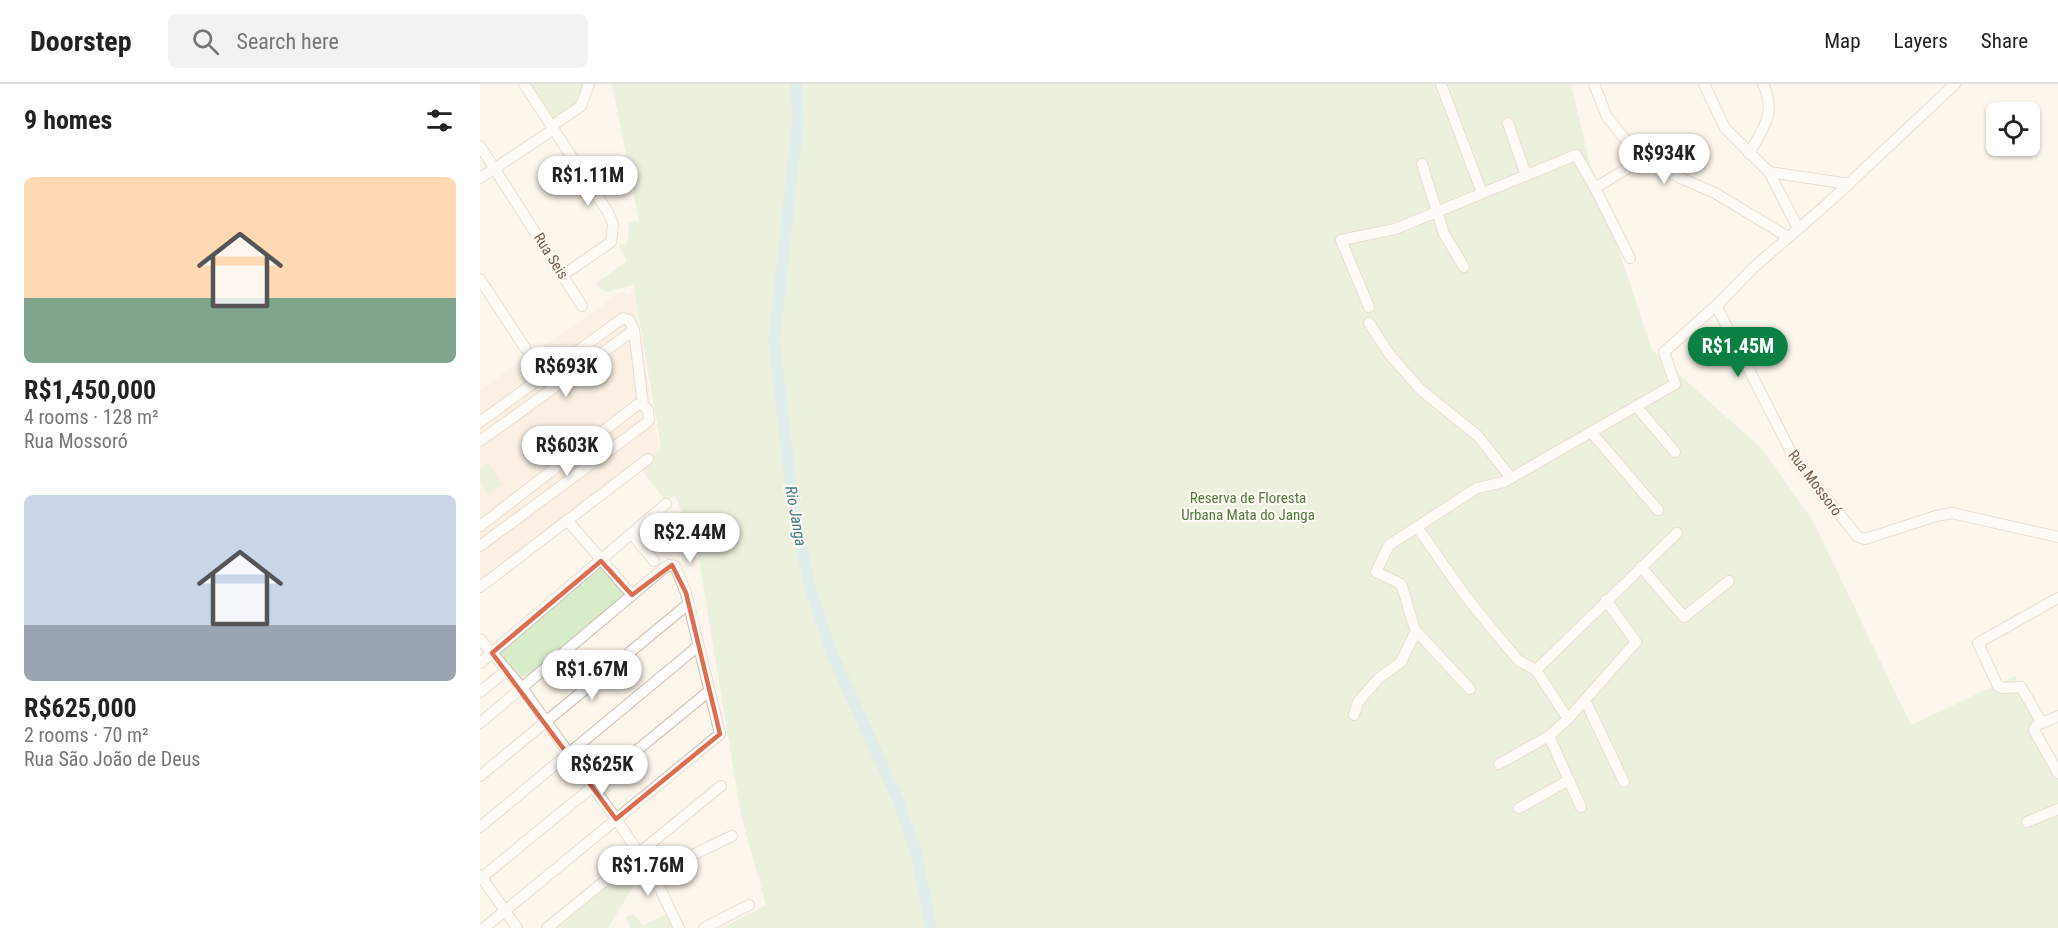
<!DOCTYPE html>
<html lang="en">
<head>
<meta charset="utf-8">
<style>
  :root { --surface:#fff; --page:#f2f2f2; --text:#222; --muted:#767676; --line:#e0e0e0; --accent:#0b8043 }
  body { margin:0; font-family:"Roboto Condensed",sans-serif; background:var(--page); color:var(--text); height:100vh; display:flex; flex-direction:column; font-size:22px; white-space:nowrap }
  * { box-sizing:border-box; margin:0 }
  p { font-size:20px; color:var(--muted) }
  .icon { flex:none; width:33px; height:33px; fill:none; stroke:currentColor; stroke-width:2; stroke-linecap:round; stroke-linejoin:round }
  .map { position:relative; flex:1; overflow:hidden }
  .side { display:flex; flex-direction:column; background:var(--surface); width:480px }
  .side>* { flex:none }
  .fabs { position:absolute; left:1506px; top:18px; display:grid; gap:12px }
  .fabs a { display:grid; place-items:center; width:54px; height:54px; border-radius:9px; background:var(--surface); box-shadow:0 2px 4px #0004; font-size:30px }
  .price { position:absolute; translate:-50% -51px; padding:0 14px; border-radius:21px; background:#fff; color:#222; font-size:20px; line-height:39px; filter:drop-shadow(0 2px 3px #0008) }
  .price::after { content:''; position:absolute; left:50%; top:36px; width:18px; height:14px; margin-left:-9px; background:inherit; clip-path:polygon(0 0,100% 0,50% 100%) }
  .price.current { background:var(--accent); color:#fff }
  ul { padding:0; list-style:none }
  li { display:grid; align-content:center; gap:12px; height:318px; padding:0 24px }
  li span { display:grid; place-items:center; height:186px; border-radius:9px; color:#555 }
  li>.icon { margin-inline-start:auto }
  span .icon { width:108px; height:108px; fill:#fffc; stroke-width:1 }
  li b { font-size:26px }
  h2 { display:flex; justify-content:space-between; align-items:center; height:72px; padding:0 24px; font-size:26px }
  header { display:flex; align-items:center; gap:36px; box-sizing:border-box; height:84px; padding:0 30px; background:var(--surface); border-bottom:2px solid var(--line) }
  header strong { font-size:28px }
  nav { display:flex; gap:33px; margin-inline-start:auto; font-size:21px }
  .search { width:420px; height:54px; background:var(--page); display:flex; align-items:center; gap:15px; box-sizing:border-box; padding:0 21px; border-radius:9px; color:var(--muted); font-size:22px }
  main { display:flex; flex:1; min-height:0 }
  .map>svg:first-child { display:block }
  .residential { fill:#f5e8da }
  .green { fill:#d8ecc9 }
  .lines { fill:none; stroke-linecap:round; stroke-linejoin:round }
  .river { stroke:#bfe3e8; stroke-width:12 }
  .minor-casing { stroke:#d1beb0; stroke-width:12 }
  .minor { stroke:#fff; stroke-width:10 }
  .marked { fill:none; stroke:#dc6d51; stroke-width:4.5; stroke-linejoin:round }
  .labels { text-anchor:middle; dominant-baseline:central; stroke-width:4.5; stroke-linejoin:round; paint-order:stroke }
  .street-label { font-size:15px; fill:#7a5c4d; stroke:#fffaf3 }
  .park-label { font-size:15px; fill:#537a41; stroke:#fffaf3 }
  .water-label { font-size:16px; font-style:italic; fill:#437c86; stroke:#fffaf3 }
</style>
</head>
<body>
<header>
<strong>Doorstep</strong>
<div class="search"><svg class="icon" aria-label="search" viewBox="0 0 24 24"><circle cx="10" cy="10" r="6"/><path d="M15 15l6 6"/></svg>Search here</div>
<nav><a>Map</a><a>Layers</a><a>Share</a></nav>
</header>
<main>
<section class="side">
<h2>9 homes<svg class="icon" aria-label="filters" viewBox="0 0 24 24"><path d="M4 7h16M4 17h16"/><circle cx="9" cy="7" r="2"/><circle cx="15" cy="17" r="2"/></svg></h2>
<ul>
<li><span style="background:linear-gradient(#ffd9b3 65%,#7fa58c 0)"><svg class="icon" aria-label="home" viewBox="0 0 24 24"><path d="M3 11l9-7 9 7M6 9v11h12V9"/></svg></span><div><b>R$1,450,000</b><p>4 rooms · 128 m²</p><p>Rua Mossoró</p></div></li>
<li><span style="background:linear-gradient(#c9d6e8 70%,#9aa5b1 0)"><svg class="icon" aria-label="home" viewBox="0 0 24 24"><path d="M3 11l9-7 9 7M6 9v11h12V9"/></svg></span><div><b>R$625,000</b><p>2 rooms · 70 m²</p><p>Rua São João de Deus</p></div></li>
</ul>
</section>
<div class="map">
<svg width="1578" height="844" viewBox="0 0 1578 844">
  <rect width="100%" height="100%" fill="#fdf6ec"/>
  <path class="residential" d="M143,207L147,211L153,207L179,366L0,503V306Z"/>
  <g class="green">
    <path d="M50,0H106L100,18L73,37Z"/>
    <path d="M132,0H1091L1109,76L1172,266L1281,364L1333,437L1431,641L1535,592L1578,692V844H242L286,821L261,732L217,464L195,412L185,416L161,385L181,362L153,201L126,208L115,200L147,177L139,161L147,160L149,139L159,137Z"/>
    <path d="M8,378L22,401L7,410L0,398V383Z"/>
    <path d="M122,483L148,511L55,589L40,593L18,569Z"/>
    <path d="M158,773L165,784L128,844H73Z"/>
    <path d="M153,830L163,841L187,830L194,844H150L146,833Z"/>
  </g>
  <g class="lines">
    <path class="river" d="M316,0L318,36L294,257L314,427L330,503L352,570L418,716L436,768L451,844"/>
    <defs>
      <g id="minor">
        <path d="M44,0L128,128L133,140L131,158L83,191"/>
        <path d="M961,0L1002,109"/>
        <path d="M1114,0L1127,33L1150,61L1198,93L1235,109L1308,153"/>
        <path d="M1224,0L1245,44L1289,88L1369,100"/>
        <path d="M1475,0L1347,120L1274,183L1239,219L1238,225L1315,376L1378,453L1385,455L1456,432L1472,429L1578,453"/>
        <path d="M1028,39L1046,91"/>
        <path d="M72,42L101,22L109,0"/>
        <path d="M0,62L102,222"/>
        <path d="M1269,70C1283,43 1297,31 1283,0"/>
        <path d="M942,80L964,150L984,183"/>
        <path d="M1289,88L1318,144"/>
        <path d="M0,94L74,45"/>
        <path d="M1115,104L1150,174"/>
        <path d="M0,195L45,264"/>
        <path d="M889,223L861,156L915,145L1096,71L1115,104L1166,73"/>
        <path d="M889,239L910,271L941,306L998,352L1031,394"/>
        <path d="M1156,322L1195,368"/>
        <path d="M0,338L143,234L149,236L154,246L163,321"/>
        <path d="M1111,348L1178,426"/>
        <path d="M0,357L154,246"/>
        <path d="M177,428L192,453"/>
        <path d="M87,436L152,511"/>
        <path d="M0,442L157,321H163L168,326L169,336L165,340L0,462"/>
        <path d="M937,443L987,514L1017,551L1039,577L1056,586L1088,635"/>
        <path d="M152,450L174,477"/>
        <path d="M1161,483L1204,533L1249,497"/>
        <path d="M0,503L168,375"/>
        <path d="M936,547L990,605"/>
        <path d="M0,555L42,604L136,735L173,790L199,844"/>
        <path d="M0,579L186,420"/>
        <path d="M1056,586L1197,449"/>
        <path d="M0,608L27,586"/>
        <path d="M1105,616L1144,698"/>
        <path d="M874,631L878,618L899,594L921,578L936,547C929,531 927,515 921,500L896,488L909,461L997,404L1024,398L1195,300L1184,268L1239,219"/>
        <path d="M1578,632L1557,641L1554,646L1578,689"/>
        <path d="M0,639L183,485L189,481L195,482L206,509L240,650L4,844"/>
        <path d="M1562,639L1541,603L1523,604L1518,602L1498,559L1578,514"/>
        <path d="M1019,680L1069,652"/>
        <path d="M0,692L207,521"/>
        <path d="M1101,723L1069,652L1088,635L1156,558L1126,516"/>
        <path d="M1039,724L1089,696"/>
        <path d="M1547,738L1578,725"/>
        <path d="M0,743L217,563"/>
        <path d="M173,790L252,752"/>
        <path d="M0,791L37,844"/>
        <path d="M0,795L228,608"/>
        <path d="M67,844L241,702"/>
        <path d="M224,844L269,821"/>
      </g>
    </defs>
    <use href="#minor" class="minor-casing"/>
    <use href="#minor" class="minor"/>
  </g>
  <path d="M0 0H1578V844H0ZM121,477L152,511L192,481L206,509L240,650L136,735L12,569Z" fill="#fdf6ec" fill-opacity=".55" fill-rule="evenodd"/>
  <path class="marked" d="M121,477L152,511L192,481L206,509L240,650L136,735L12,569Z"/>
  <g class="labels">
    <g class="street-label">
      <text transform="translate(71 172) rotate(58)">Rua Seis</text>
      <text transform="translate(1335 399) rotate(53)">Rua Mossoró</text>
    </g>
    <g class="park-label">
      <text x="768" y="414">Reserva de Floresta<tspan x="768" dy="17">Urbana Mata do Janga</tspan></text>
    </g>
    <g class="water-label">
      <text transform="translate(316 432) rotate(80)">Rio Janga</text>
    </g>
  </g>
</svg>
<div class="fabs">
<a><svg class="icon" aria-label="locate" viewBox="0 0 24 24"><circle cx="12" cy="12" r="6"/><path d="M12 2v4M12 18v4M2 12h4M18 12h4"/></svg></a>
</div>
<b class="price" style="left:1184px;top:101px">R$934K</b>
<b class="price" style="left:108px;top:123px">R$1.11M</b>
<b class="price current" style="left:1258px;top:294px">R$1.45M</b>
<b class="price" style="left:86px;top:314px">R$693K</b>
<b class="price" style="left:87px;top:393px">R$603K</b>
<b class="price" style="left:210px;top:480px">R$2.44M</b>
<b class="price" style="left:112px;top:617px">R$1.67M</b>
<b class="price" style="left:122px;top:712px">R$625K</b>
<b class="price" style="left:168px;top:813px">R$1.76M</b>
</div>
</main>
</body>
</html>
